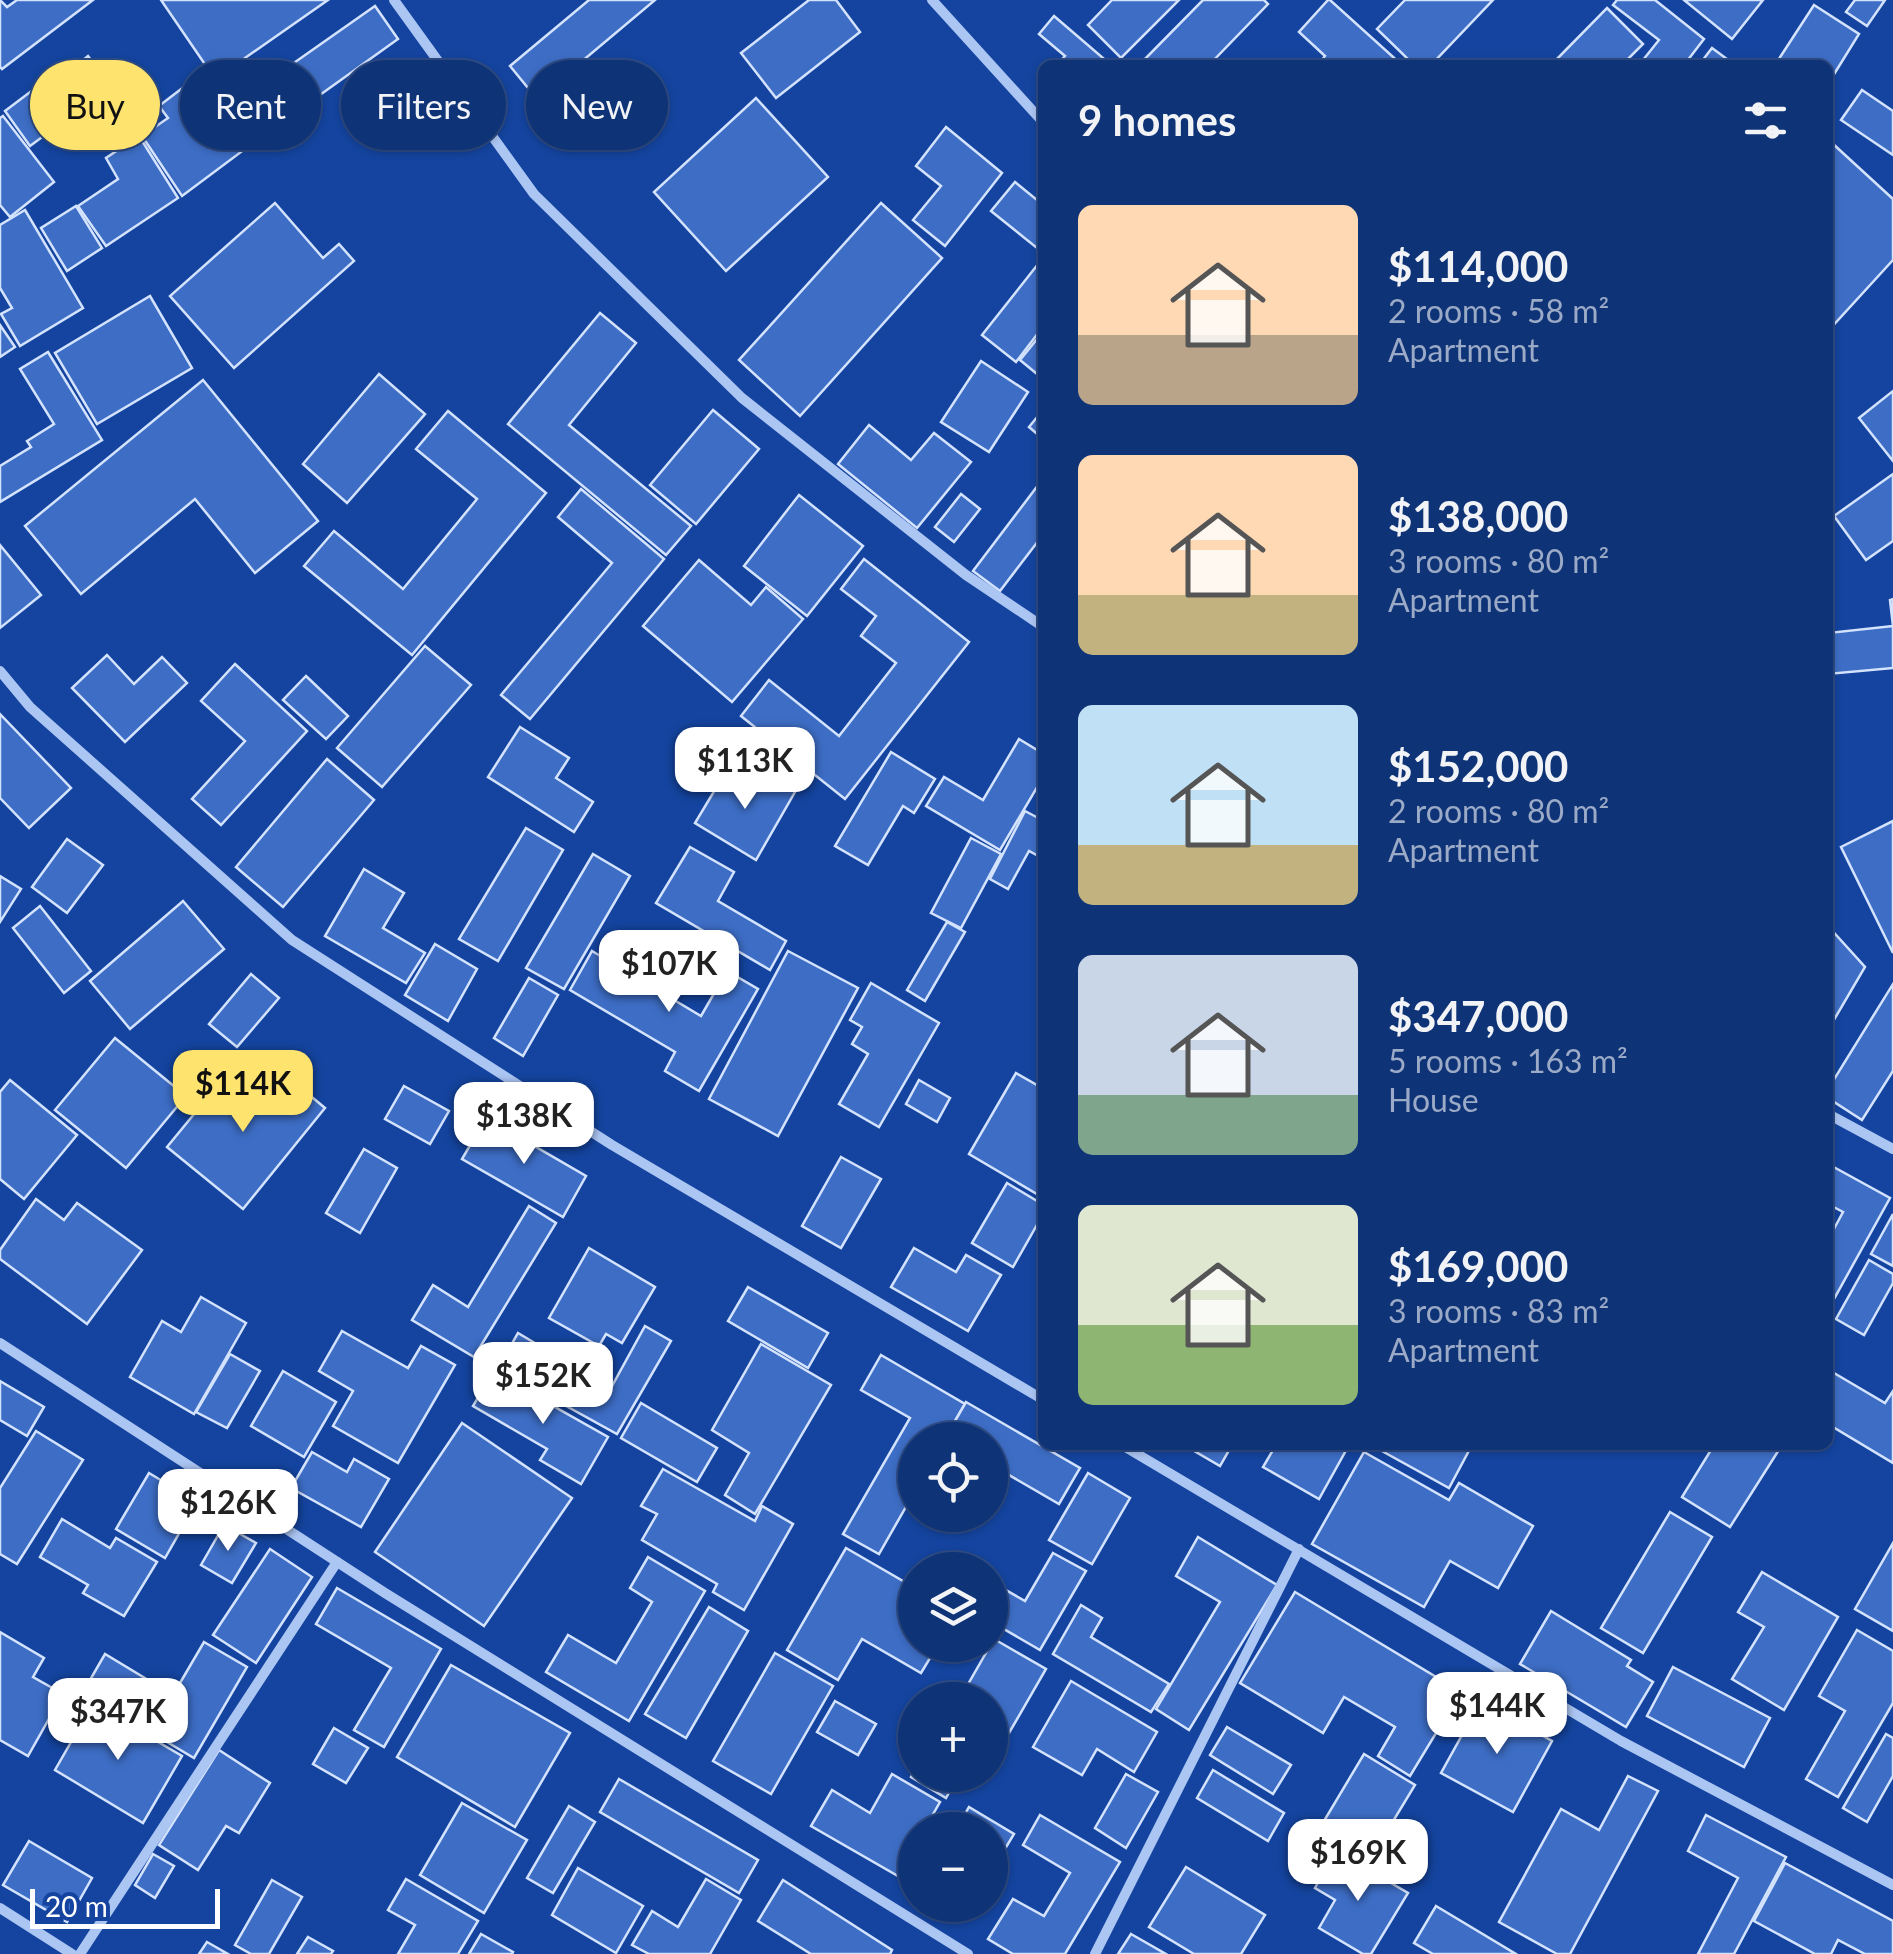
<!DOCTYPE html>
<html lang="en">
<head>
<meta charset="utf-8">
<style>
  :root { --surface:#0f3377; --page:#1d3f7f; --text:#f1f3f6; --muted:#9baac6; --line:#2f4e89; --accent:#ffe36f }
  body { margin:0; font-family:Lato,sans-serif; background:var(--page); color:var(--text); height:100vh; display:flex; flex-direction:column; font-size:38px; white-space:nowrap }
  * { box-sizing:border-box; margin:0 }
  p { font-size:32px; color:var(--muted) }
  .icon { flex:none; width:55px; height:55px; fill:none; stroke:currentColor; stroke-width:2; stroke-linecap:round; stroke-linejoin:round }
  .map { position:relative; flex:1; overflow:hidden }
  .details { position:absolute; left:1038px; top:60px; width:795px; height:1390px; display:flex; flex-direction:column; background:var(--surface); border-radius:15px; box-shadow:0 2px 8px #0004,0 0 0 2px var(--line) }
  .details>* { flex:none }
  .banner { position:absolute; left:30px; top:60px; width:858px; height:90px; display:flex; gap:20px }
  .tools { position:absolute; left:898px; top:1422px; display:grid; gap:20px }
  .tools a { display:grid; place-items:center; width:110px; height:110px; border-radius:50%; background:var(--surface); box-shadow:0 2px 8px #0004,0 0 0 2px var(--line); font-size:50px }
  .scale { position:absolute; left:30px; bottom:25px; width:190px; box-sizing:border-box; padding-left:10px; border:5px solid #fff; border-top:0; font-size:28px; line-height:35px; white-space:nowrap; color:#fff; -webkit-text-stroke:8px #14449f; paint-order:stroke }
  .price { position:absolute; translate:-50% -85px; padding:0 22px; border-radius:20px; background:#fff; color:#222; font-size:32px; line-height:65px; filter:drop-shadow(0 2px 5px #0008) }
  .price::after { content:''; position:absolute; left:50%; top:60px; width:30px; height:22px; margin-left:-15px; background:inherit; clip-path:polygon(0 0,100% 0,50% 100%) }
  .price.active { background:var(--accent); color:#111 }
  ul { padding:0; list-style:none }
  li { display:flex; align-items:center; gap:30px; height:250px; padding:0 40px }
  li span { display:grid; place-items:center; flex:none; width:280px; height:200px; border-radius:15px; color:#555 }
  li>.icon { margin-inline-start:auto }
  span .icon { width:120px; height:120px; fill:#fffc; stroke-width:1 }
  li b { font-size:42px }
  h2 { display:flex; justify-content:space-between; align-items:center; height:120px; padding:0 40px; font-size:42px }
  .tag { padding:0 35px; border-radius:45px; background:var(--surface); box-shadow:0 2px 8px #0004,0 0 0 2px var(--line); font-size:35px; line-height:90px }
  .tag.active { background:var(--accent); color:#111 }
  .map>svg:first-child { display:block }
  .building { fill:#3d6dc5; stroke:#d4e3fd; stroke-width:2.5 }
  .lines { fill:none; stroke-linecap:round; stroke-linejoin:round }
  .minor { stroke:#acc6f4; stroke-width:10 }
</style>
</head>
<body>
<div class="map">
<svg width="1893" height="1954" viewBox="0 0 1893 1954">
  <rect width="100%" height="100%" fill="#14449f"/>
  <g class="building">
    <path d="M0,0L7,7L17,0H93L2,69L0,67Z"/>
    <path d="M161,0H328L215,79Z"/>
    <path d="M589,0H655L537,99L510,66Z"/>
    <path d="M809,0H836L860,32L776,98L741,53Z"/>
    <path d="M1112,0H1179L1121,58L1088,25Z"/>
    <path d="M1203,0H1264L1268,4L1209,65H1139Z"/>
    <path d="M1328,0H1330L1402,65H1318L1325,56L1299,32Z"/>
    <path d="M1405,0H1493L1431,65H1414L1377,29Z"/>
    <path d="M1617,0H1655L1704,39L1684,65H1649L1643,60L1659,40L1613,5Z"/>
    <path d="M1684,0H1763L1732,39Z"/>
    <path d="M1855,0H1885L1867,26L1846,12Z"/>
    <path d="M1814,5L1859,34L1828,84V65H1775Z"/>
    <path d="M375,6L398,39L285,120L261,86Z"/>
    <path d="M1607,8L1643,44L1622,65H1551Z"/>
    <path d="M1054,16L1110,64L1109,65H1057L1065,56L1039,34Z"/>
    <path d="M1712,48L1735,65H1699Z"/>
    <path d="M88,56L133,115L98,142L77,115L85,108L61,78Z"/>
    <path d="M54,74L80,109L30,146L5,111Z"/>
    <path d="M221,84L261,137L182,196L142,136L168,118L159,106L185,86L197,102Z"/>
    <path d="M1862,90L1893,111V155L1841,120Z"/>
    <path d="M756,98L828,177L726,271L654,192Z"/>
    <path d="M3,116L54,182L10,217L0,205V118Z"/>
    <path d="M946,127L1002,173L945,246L913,220L941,186L916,166Z"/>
    <path d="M139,136L178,198L106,246L78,206L118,179L106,158Z"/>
    <path d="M1832,143L1893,199V260L1828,331V236L1831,233L1828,230V149Z"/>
    <path d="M1015,182L1042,204V252L991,211Z"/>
    <path d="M275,203L323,258L339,244L354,261L234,368L170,296Z"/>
    <path d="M881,203L942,258L800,416L739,360Z"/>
    <path d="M76,206L102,248L67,271L41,228Z"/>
    <path d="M25,210L83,308L20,346L1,314L12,308L0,288V225Z"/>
    <path d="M1042,259V328L1016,362L982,335Z"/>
    <path d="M150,296L192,368L97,424L55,353Z"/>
    <path d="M600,313L636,343L569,425L691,526L666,555L508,424Z"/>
    <path d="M0,325L15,347L0,357Z"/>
    <path d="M1042,333V378L1020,360Z"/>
    <path d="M48,352L102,440L0,502V466L31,447L27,441L54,424L20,369Z"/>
    <path d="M981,361L1028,392L989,452L941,422Z"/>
    <path d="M379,374L425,414L347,503L303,464Z"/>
    <path d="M203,380L318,521L255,573L195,499L81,594L25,526Z"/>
    <path d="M1893,391V461L1859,418Z"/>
    <path d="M713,410L759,449L696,524L650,485Z"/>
    <path d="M448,411L546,493L412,655L304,566L334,531L403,589L477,499L416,449Z"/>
    <path d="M1042,411V438L1029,427Z"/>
    <path d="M869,425L911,460L934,433L971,462L917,528L838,464Z"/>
    <path d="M1893,474V541L1866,560L1834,516Z"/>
    <path d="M1042,480V536L1000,591L973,571Z"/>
    <path d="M581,489L664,559L530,719L501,695L612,563L558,517Z"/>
    <path d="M961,494L980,509L954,542L935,527Z"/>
    <path d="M799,495L863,546L807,616L744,566Z"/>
    <path d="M0,545L41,595L0,628Z"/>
    <path d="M864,559L969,642L845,799L741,716L769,680L839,736L896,663L861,636L876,616L841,589Z"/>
    <path d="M699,560L751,605L766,587L803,619L732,702L643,626Z"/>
    <path d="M1893,599V668L1828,674V633L1893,626L1890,600Z"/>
    <path d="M425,646L471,685L382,787L337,748Z"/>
    <path d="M107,655L134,684L162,657L187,683L125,742L72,688Z"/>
    <path d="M235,664L307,731L221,825L192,799L245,741L201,701Z"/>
    <path d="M306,676L348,716L326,739L283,700Z"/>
    <path d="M0,714L71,788L29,828L0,798Z"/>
    <path d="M520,727L569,758L556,778L593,802L574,832L488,777Z"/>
    <path d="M1019,739L1042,753V779L1000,850L926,806L944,777L983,800Z"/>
    <path d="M891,752L935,779L914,813L903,806L868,865L835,846Z"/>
    <path d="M327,759L374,800L283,907L236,867Z"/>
    <path d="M728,768L760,787L767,775L795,792L756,860L695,823Z"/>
    <path d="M1025,811L1042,820V858L1029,851L1008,889L990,879Z"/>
    <path d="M1893,821V953L1841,847Z"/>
    <path d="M526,828L563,850L498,961L459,939Z"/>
    <path d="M971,838L1001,854L961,928L931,913Z"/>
    <path d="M67,839L103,865L67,913L32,887Z"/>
    <path d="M690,847L734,872L718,901L786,941L770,970L656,903Z"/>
    <path d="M593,854L630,876L564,989L526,968Z"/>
    <path d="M364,869L404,893L383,928L425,953L406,983L325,936Z"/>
    <path d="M0,876L21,889L0,922Z"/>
    <path d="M183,901L224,949L130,1029L90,981Z"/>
    <path d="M40,906L91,971L64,993L13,928Z"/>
    <path d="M947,922L965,932L925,1001L907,990Z"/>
    <path d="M1828,926L1865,967L1828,1030Z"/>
    <path d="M435,944L477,969L448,1021L405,995Z"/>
    <path d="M592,951L701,1016L727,971L758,989L699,1091L665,1071L675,1052L570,990Z"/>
    <path d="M788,951L858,988L778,1136L709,1099Z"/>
    <path d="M251,974L279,998L237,1047L209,1024Z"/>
    <path d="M529,978L558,995L523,1056L494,1038Z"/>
    <path d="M871,983L939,1023L879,1127L839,1104L868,1054L852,1044L862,1027L850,1020Z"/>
    <path d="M1893,984V1071L1862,1120L1828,1098V1089Z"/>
    <path d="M115,1038L186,1096L126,1168L55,1110Z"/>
    <path d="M236,1063L263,1086L254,1095L273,1110L295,1083L325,1108L243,1209L167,1147Z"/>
    <path d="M1016,1073L1042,1088V1197L969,1154Z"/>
    <path d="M10,1080L77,1135L24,1199L0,1179V1092Z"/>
    <path d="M919,1080L950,1098L937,1122L906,1104Z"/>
    <path d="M404,1086L449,1111L430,1144L385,1119Z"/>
    <path d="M486,1118L586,1176L563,1217L462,1159Z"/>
    <path d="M364,1149L397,1168L360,1233L326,1213Z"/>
    <path d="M841,1157L881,1179L841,1248L802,1226Z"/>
    <path d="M1830,1165L1890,1198L1829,1308L1828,1240L1843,1212L1828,1204V1170Z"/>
    <path d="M1007,1183L1042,1204V1216L1013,1267L972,1243Z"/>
    <path d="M36,1199L64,1220L77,1203L142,1250L87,1324L0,1259V1250Z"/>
    <path d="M529,1206L556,1223L474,1357L412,1320L433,1285L468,1307Z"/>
    <path d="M1893,1214V1266L1871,1254Z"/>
    <path d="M589,1248L655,1287L622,1343L606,1334L599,1346L549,1318Z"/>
    <path d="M914,1248L956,1272L966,1255L1001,1275L968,1331L891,1287Z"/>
    <path d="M1869,1260L1893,1274V1283L1864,1335L1836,1319Z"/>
    <path d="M748,1287L828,1333L808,1368L728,1321Z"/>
    <path d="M201,1297L246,1323L194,1414L130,1377L162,1321L181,1332Z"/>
    <path d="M645,1326L671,1341L617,1434L550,1397L570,1361L612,1386Z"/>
    <path d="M342,1331L408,1368L421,1346L455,1365L398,1463L333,1426L353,1391L319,1371Z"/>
    <path d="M518,1333L543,1348L526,1378L501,1363Z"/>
    <path d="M761,1344L831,1385L755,1514L725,1495L749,1453L712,1430Z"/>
    <path d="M230,1354L260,1371L227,1428L196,1412Z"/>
    <path d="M881,1355L965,1404L944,1440H915V1491L879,1554L843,1534L910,1418L861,1390Z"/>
    <path d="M283,1371L336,1402L304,1457L251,1426Z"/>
    <path d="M493,1372L608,1437L581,1484L540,1460L547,1449L473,1406Z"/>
    <path d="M1834,1373L1885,1403L1893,1391V1463L1828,1424V1383Z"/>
    <path d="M0,1381L44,1407L27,1436L0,1420Z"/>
    <path d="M966,1402L1080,1468L1059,1504L990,1464V1440H944Z"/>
    <path d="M641,1403L717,1448L697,1482L621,1438Z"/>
    <path d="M462,1423L572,1498L484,1626L375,1552Z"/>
    <path d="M36,1431L83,1460L17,1564L0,1554V1488Z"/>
    <path d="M1184,1445H1232L1220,1466Z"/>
    <path d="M1276,1445H1349L1319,1499L1263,1467Z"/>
    <path d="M1371,1445H1472L1449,1488Z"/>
    <path d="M1714,1445H1782L1730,1527L1682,1497Z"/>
    <path d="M312,1452L347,1472L354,1459L389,1479L361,1527L291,1488Z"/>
    <path d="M1364,1452L1449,1500L1459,1483L1533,1526L1498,1588L1450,1561L1424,1607L1312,1544Z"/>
    <path d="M663,1469L755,1521L762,1506L793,1524L744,1610L713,1592L717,1584L642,1540L657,1514L641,1506Z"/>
    <path d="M149,1473L197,1502L165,1558L116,1529Z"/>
    <path d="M1088,1473L1130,1498L1092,1564L1049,1540Z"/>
    <path d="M1670,1512L1712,1537L1643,1653L1601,1628Z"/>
    <path d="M62,1519L110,1548L116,1538L157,1562L124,1616L83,1593L88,1585L40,1557Z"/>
    <path d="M224,1525L256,1543L232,1583L201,1565Z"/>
    <path d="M1198,1537L1277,1585L1189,1730L1156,1709L1220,1602L1176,1576Z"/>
    <path d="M1893,1543V1631L1855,1609Z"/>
    <path d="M846,1548L915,1588V1645H938L921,1673L862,1639L838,1680L787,1650Z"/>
    <path d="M270,1549L312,1577L256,1663L213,1635Z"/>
    <path d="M1053,1553L1086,1571L1040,1650L990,1621V1581L1025,1601Z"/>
    <path d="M648,1557L705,1591L629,1721L546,1672L568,1635L616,1663L652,1602L630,1588Z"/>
    <path d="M1762,1572L1838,1617L1784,1710L1732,1679L1764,1627L1738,1612Z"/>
    <path d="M337,1588L441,1649L384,1747L354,1730L391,1668L316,1624Z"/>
    <path d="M1295,1592L1461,1692L1410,1776L1378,1756L1395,1727L1344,1697L1323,1733L1240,1683Z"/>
    <path d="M1081,1605L1102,1618L1091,1637L1169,1684L1151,1712L1053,1654Z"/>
    <path d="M709,1607L748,1631L686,1738L645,1714Z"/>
    <path d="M1551,1611L1631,1660L1627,1666L1653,1682L1626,1727L1520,1664Z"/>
    <path d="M1857,1630L1893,1651V1703L1838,1797L1806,1779L1845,1711L1819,1696Z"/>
    <path d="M0,1632L44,1658L33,1677L63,1694L28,1756L0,1740Z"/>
    <path d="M994,1639L1046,1669L1009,1733L990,1721V1700H959Z"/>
    <path d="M204,1642L247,1667L194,1758L83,1692L105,1654L173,1695Z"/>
    <path d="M775,1653L833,1686L771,1794L713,1761Z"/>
    <path d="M451,1665L570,1733L515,1827L397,1757Z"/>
    <path d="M1673,1667L1770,1718L1744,1767L1647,1716Z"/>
    <path d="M1071,1681L1157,1732L1134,1772L1097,1749L1082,1775L1033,1747Z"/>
    <path d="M835,1701L876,1724L858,1755L817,1732Z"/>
    <path d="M1481,1701L1552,1741L1513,1812L1441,1773Z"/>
    <path d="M93,1704L182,1756L143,1823L55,1770Z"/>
    <path d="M1227,1727L1291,1765L1273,1794L1210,1755Z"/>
    <path d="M334,1728L368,1748L346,1783L313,1764Z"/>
    <path d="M1886,1734L1893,1738V1776L1867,1822L1843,1808Z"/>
    <path d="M219,1750L270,1783L239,1833L226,1826L198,1870L159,1845Z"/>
    <path d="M1364,1754L1415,1785L1369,1861L1318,1831Z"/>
    <path d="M915,1770V1775H959L946,1798L911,1777Z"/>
    <path d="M1213,1770L1284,1813L1268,1841L1197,1798Z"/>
    <path d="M892,1774L940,1802L924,1830H915V1846L898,1876L811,1826L832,1790L870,1813Z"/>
    <path d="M1126,1774L1158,1792L1126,1848L1095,1828Z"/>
    <path d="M1628,1776L1658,1791L1570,1954H1557L1499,1922L1561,1809L1599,1830Z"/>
    <path d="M619,1779L758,1860L739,1893L600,1812Z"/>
    <path d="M462,1803L527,1840L484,1913L420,1875Z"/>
    <path d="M569,1806L595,1822L553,1893L527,1878Z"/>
    <path d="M969,1807L1014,1834L990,1874V1830H956Z"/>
    <path d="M1040,1815L1120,1862L1065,1954H1013L988,1939L1013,1899L1044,1916L1070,1873L1023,1845Z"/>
    <path d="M1706,1815L1786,1857L1734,1954H1698L1738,1878L1688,1851Z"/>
    <path d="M29,1841L92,1878L67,1922L3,1885Z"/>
    <path d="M1336,1851L1408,1893L1371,1954H1363L1319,1928L1335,1900L1315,1888Z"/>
    <path d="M153,1854L174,1866L155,1898L135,1885Z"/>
    <path d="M1785,1863L1893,1921V1954H1865L1838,1940L1831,1954H1815L1754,1921Z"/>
    <path d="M1186,1867L1265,1915L1241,1954H1194L1149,1927Z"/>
    <path d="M578,1868L643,1906L616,1953L552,1915Z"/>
    <path d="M406,1879L478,1921L458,1954H398L415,1925L388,1910Z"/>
    <path d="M706,1879L741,1900L710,1954H649L632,1945L652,1911L678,1927Z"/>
    <path d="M272,1880L302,1897L269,1954H251L235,1945Z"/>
    <path d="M783,1880L892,1950L890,1954H811L758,1921Z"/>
    <path d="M1436,1906L1516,1954H1433L1414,1943Z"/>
    <path d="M481,1934L513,1952L512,1954H469Z"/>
    <path d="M1131,1934L1166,1954H1118Z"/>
    <path d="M308,1937L333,1951L331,1954H297Z"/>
    <path d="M207,1942L228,1954H199Z"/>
  </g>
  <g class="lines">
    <g class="minor">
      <path d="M394,0L534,194L742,398L966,575L1042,626"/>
      <path d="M932,0L1042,121"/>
      <path d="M0,671L30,707L292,940L612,1145L1042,1399"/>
      <path d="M1828,1114L1893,1149"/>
      <path d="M0,1343L385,1593L968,1954"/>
      <path d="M1122,1445L1621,1741L1893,1885"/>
      <path d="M0,1908L72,1954"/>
      <path d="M80,1954L337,1562"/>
      <path d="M1095,1954L1299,1549"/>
    </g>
  </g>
</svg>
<div class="tools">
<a><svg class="icon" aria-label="locate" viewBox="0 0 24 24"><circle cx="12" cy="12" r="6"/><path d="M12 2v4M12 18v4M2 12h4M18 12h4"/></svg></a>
<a><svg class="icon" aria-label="layers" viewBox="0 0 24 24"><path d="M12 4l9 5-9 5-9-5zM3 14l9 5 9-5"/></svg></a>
<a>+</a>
<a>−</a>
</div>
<div class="scale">20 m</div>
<b class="price" style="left:745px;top:812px">$113K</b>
<b class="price" style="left:669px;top:1015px">$107K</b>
<b class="price active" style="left:243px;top:1135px">$114K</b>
<b class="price" style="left:524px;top:1167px">$138K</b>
<b class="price" style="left:543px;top:1427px">$152K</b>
<b class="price" style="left:228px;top:1554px">$126K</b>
<b class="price" style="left:1497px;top:1757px">$144K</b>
<b class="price" style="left:118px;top:1763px">$347K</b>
<b class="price" style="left:1358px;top:1904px">$169K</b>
<div class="banner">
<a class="tag active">Buy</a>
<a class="tag">Rent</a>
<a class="tag">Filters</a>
<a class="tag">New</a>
</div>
<section class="details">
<h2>9 homes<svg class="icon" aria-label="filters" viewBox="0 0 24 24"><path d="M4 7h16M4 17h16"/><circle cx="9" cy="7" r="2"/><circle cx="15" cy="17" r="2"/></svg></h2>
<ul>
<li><span style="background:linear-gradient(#ffd9b3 65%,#b9a48a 0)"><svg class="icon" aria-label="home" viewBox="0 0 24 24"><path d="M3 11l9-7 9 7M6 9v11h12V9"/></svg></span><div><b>$114,000</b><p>2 rooms · 58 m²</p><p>Apartment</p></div></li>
<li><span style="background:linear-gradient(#ffd9b3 70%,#c2b280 0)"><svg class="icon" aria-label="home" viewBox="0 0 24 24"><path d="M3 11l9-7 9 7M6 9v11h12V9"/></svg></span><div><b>$138,000</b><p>3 rooms · 80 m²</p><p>Apartment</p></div></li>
<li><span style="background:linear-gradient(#bfe0f5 70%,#c2b280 0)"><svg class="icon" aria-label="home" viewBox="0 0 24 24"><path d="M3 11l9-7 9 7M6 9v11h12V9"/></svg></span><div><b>$152,000</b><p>2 rooms · 80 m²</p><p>Apartment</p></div></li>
<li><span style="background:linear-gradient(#c9d6e8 70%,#7fa58c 0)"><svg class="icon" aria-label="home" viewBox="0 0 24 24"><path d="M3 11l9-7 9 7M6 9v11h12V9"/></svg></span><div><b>$347,000</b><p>5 rooms · 163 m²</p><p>House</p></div></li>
<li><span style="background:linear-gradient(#dfe7d0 60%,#8fb573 0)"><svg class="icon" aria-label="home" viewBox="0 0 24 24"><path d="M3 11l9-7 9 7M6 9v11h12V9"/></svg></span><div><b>$169,000</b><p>3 rooms · 83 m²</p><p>Apartment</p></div></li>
</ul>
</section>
</div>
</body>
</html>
